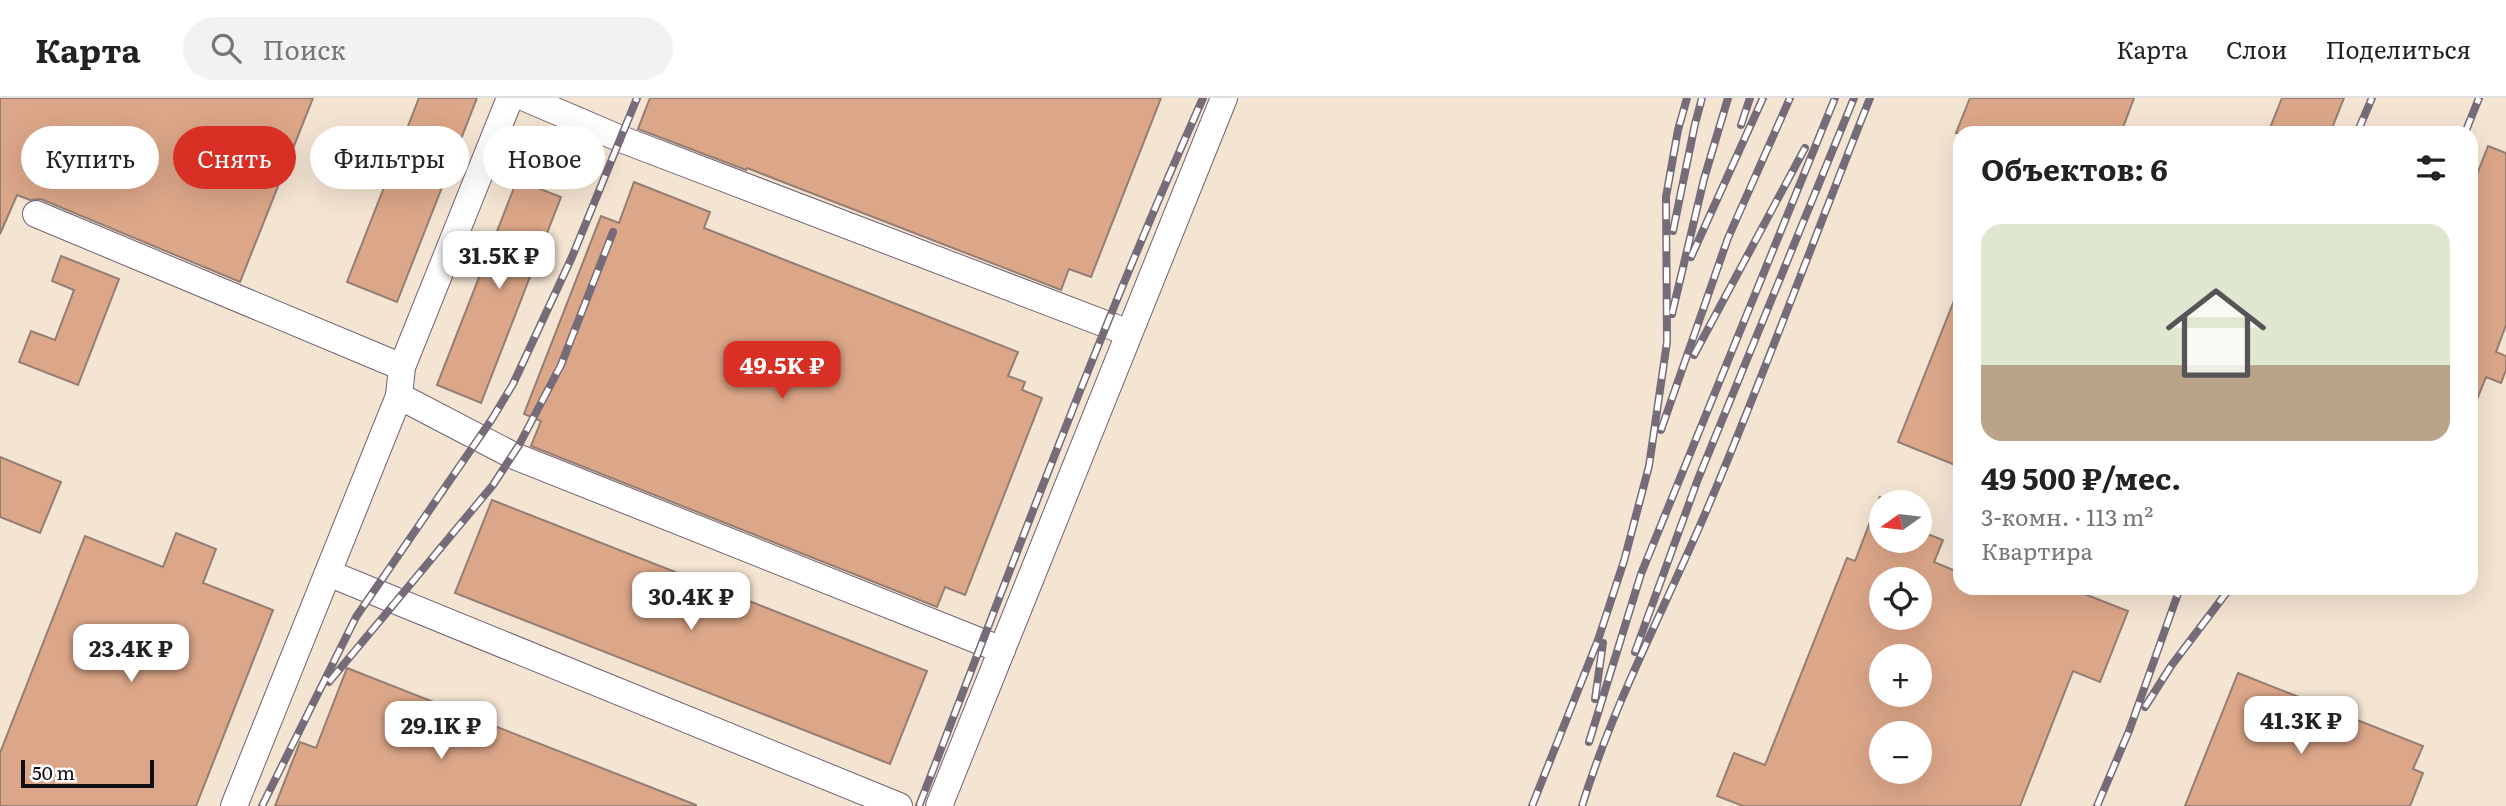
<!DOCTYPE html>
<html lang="ru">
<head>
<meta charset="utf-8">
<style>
  :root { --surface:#fff; --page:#f2f2f2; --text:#222; --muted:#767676; --line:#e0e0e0; --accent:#d93025 }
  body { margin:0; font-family:Literata,serif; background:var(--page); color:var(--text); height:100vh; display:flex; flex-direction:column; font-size:26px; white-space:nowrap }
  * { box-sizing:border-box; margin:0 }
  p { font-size:23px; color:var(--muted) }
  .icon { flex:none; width:38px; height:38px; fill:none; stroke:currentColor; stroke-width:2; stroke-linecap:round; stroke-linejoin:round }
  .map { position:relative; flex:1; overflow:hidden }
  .drawer { position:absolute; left:1953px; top:28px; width:525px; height:469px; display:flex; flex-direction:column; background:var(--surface); border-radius:21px; box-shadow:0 7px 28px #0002 }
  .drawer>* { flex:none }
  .top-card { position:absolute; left:21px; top:28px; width:665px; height:63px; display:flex; gap:14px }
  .needle { width:46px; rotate:256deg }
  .controls { position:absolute; left:1869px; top:392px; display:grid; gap:14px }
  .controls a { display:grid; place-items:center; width:63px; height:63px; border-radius:50%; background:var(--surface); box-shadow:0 7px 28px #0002; font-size:35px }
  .scale { position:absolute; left:21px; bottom:18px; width:133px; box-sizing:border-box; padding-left:7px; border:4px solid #140e15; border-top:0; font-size:19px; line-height:24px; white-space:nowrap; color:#140e15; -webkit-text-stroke:5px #fff; paint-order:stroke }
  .price { position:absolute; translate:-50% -60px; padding:0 16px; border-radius:14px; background:#fff; color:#222; font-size:23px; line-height:46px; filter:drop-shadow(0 2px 4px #0008) }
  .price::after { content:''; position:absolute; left:50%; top:42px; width:21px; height:16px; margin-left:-10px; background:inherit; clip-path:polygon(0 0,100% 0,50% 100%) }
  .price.on { background:var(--accent); color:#fff }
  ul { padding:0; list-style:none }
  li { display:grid; align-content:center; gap:14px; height:371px; padding:0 28px }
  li+li { border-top:2px solid var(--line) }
  li span { display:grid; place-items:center; height:217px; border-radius:21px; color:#555 }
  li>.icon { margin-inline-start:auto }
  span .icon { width:126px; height:126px; fill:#fffc; stroke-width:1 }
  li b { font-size:30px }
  h2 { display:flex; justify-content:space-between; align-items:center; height:84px; padding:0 28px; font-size:30px }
  .pill { padding:0 24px; border-radius:32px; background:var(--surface); box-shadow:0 7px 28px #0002; font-size:24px; line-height:63px }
  .pill.on { background:var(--accent); color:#fff }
  header { display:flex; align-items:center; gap:42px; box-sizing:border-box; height:98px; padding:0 35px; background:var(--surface); border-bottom:2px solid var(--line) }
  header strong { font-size:33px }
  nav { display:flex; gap:38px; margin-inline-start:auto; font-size:24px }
  .search { width:490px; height:63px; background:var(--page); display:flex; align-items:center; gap:18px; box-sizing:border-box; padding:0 24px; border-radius:38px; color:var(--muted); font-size:26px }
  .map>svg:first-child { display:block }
  .industrial { fill:#f4e4d2; fill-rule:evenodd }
  .building { fill:#dca688; stroke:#947e73; stroke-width:2; fill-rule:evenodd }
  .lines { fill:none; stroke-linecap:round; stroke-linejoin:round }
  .minor-casing { stroke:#716273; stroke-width:28 }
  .minor { stroke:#fff; stroke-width:26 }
  .rail-casing { stroke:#766b78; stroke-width:8 }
  .rail { stroke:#fff; stroke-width:5; stroke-dasharray:16; stroke-linecap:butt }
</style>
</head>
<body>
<header>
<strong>Карта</strong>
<div class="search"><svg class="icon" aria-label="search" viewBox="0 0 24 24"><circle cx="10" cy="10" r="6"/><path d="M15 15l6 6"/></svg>Поиск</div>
<nav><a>Карта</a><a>Слои</a><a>Поделиться</a></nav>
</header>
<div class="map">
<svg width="2506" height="708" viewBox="0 0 2506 708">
  <rect width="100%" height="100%" fill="#fbeafe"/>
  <path class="industrial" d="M0,0H2506V708H0ZM1960,35H2471V490H1960ZM1881,404H1920V443H1881ZM1881,481H1920V520H1881ZM1881,558H1920V597H1881ZM1881,635H1920V674H1881Z"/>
  <g class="building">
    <path d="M0,0H313L240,184L41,101L30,102L17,97L0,136Z"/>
    <path d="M419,0H477L397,204L347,184Z"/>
    <path d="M650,0H1161L1091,179L1069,171L1061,192L747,70L746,72L638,31Z"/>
    <path d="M1970,0H2134L2121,35H1956Z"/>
    <path d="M2282,0H2344L2330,35H2268Z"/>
    <path d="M2488,48L2506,55V227L2496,254L2506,258V272L2501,285L2486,279L2472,314L2471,92Z"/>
    <path d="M517,82L561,99L481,305L437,287Z"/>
    <path d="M634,84L710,114L704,130L1018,254L1008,278L1025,284L1022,292L1042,300L965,497L945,489L937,509L531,348L541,323L524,316L601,118L619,125Z"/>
    <path d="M61,158L119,181L78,287L19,264L31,233L55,242L74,192L52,183Z"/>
    <path d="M1959,190H1960V369L1898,344Z"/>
    <path d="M0,359L61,384L40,435L0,419Z"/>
    <path d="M1880,398L1881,443H1920V433L1943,442L1934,464L1960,475V490H2069L2128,513L2100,584L2073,573L2020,708H1743L1717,698L1734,655L1765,667L1847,460L1855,463ZM1881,481H1920V520H1881ZM1881,558H1920V597H1881ZM1881,635H1920V674H1881Z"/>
    <path d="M492,402L927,573L890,666L455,495Z"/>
    <path d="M176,435L216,451L203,485L273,512L196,708H0V655L85,438L163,469Z"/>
    <path d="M347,570L696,707V708H275L300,644L316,650Z"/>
    <path d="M2238,575L2423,648L2413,671L2423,675L2410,708H2185Z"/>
  </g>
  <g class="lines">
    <defs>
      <g id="minor">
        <path d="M525,0L621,41L1129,235"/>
        <path d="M36,116L402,269"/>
        <path d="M399,298L512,357L1002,552"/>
        <path d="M328,475L899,708"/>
        <path d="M234,708L399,298L402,269L510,0"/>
        <path d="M939,708L1224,0"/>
      </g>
    </defs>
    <use href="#minor" class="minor-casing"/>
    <use href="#minor" class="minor"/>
    <defs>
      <g id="rail">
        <path d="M1741,27L1750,0"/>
        <path d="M2357,35L2372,0"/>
        <path d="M2465,35L2479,0"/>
        <path d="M1673,133L1695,26L1702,0"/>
        <path d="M1691,159L1763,0"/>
        <path d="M1672,216L1704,81L1728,0"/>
        <path d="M1694,257L1805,50"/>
        <path d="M1661,332L1728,140L1790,0"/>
        <path d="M1635,554L1698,381L1854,0"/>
        <path d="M329,584L493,387L519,347L561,267L613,134"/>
        <path d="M1595,601L1603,545"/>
        <path d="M2145,609L2171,568L2230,490"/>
        <path d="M1589,644L1641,476L1835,0"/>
        <path d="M262,708L356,519L492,321L513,286L572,159L637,0"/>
        <path d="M919,708C1011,471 1099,233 1203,0"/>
        <path d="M1532,708L1598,542L1624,463L1649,368L1667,244L1666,99L1678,32L1687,0"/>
        <path d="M1582,708C1616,598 1672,497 1716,390C1770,261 1818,130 1870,0"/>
        <path d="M2097,708L2129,633L2180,490"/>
      </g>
    </defs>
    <use href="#rail" class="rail-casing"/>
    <use href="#rail" class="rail"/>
  </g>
</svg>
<div class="controls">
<a><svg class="needle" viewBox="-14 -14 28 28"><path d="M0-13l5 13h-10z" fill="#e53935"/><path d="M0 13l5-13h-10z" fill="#767676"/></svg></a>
<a><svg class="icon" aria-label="locate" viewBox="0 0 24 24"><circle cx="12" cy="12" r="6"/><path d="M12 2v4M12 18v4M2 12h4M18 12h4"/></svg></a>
<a>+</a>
<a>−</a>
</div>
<div class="scale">50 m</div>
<b class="price" style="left:499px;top:193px">31.5K ₽</b>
<b class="price on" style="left:782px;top:303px">49.5K ₽</b>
<b class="price" style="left:691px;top:534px">30.4K ₽</b>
<b class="price" style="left:131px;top:586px">23.4K ₽</b>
<b class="price" style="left:2301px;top:658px">41.3K ₽</b>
<b class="price" style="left:441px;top:663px">29.1K ₽</b>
<div class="top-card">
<a class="pill">Купить</a>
<a class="pill on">Снять</a>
<a class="pill">Фильтры</a>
<a class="pill">Новое</a>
</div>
<section class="drawer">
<h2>Объектов: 6<svg class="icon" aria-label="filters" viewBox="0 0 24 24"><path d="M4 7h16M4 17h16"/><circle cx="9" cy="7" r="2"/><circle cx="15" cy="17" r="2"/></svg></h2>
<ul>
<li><span style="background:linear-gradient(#dfe7d0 65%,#b9a48a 0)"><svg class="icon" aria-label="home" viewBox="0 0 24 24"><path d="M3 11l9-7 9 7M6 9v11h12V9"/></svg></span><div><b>49 500 ₽/мес.</b><p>3-комн. · 113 m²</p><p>Квартира</p></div></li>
</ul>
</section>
</div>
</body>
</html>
